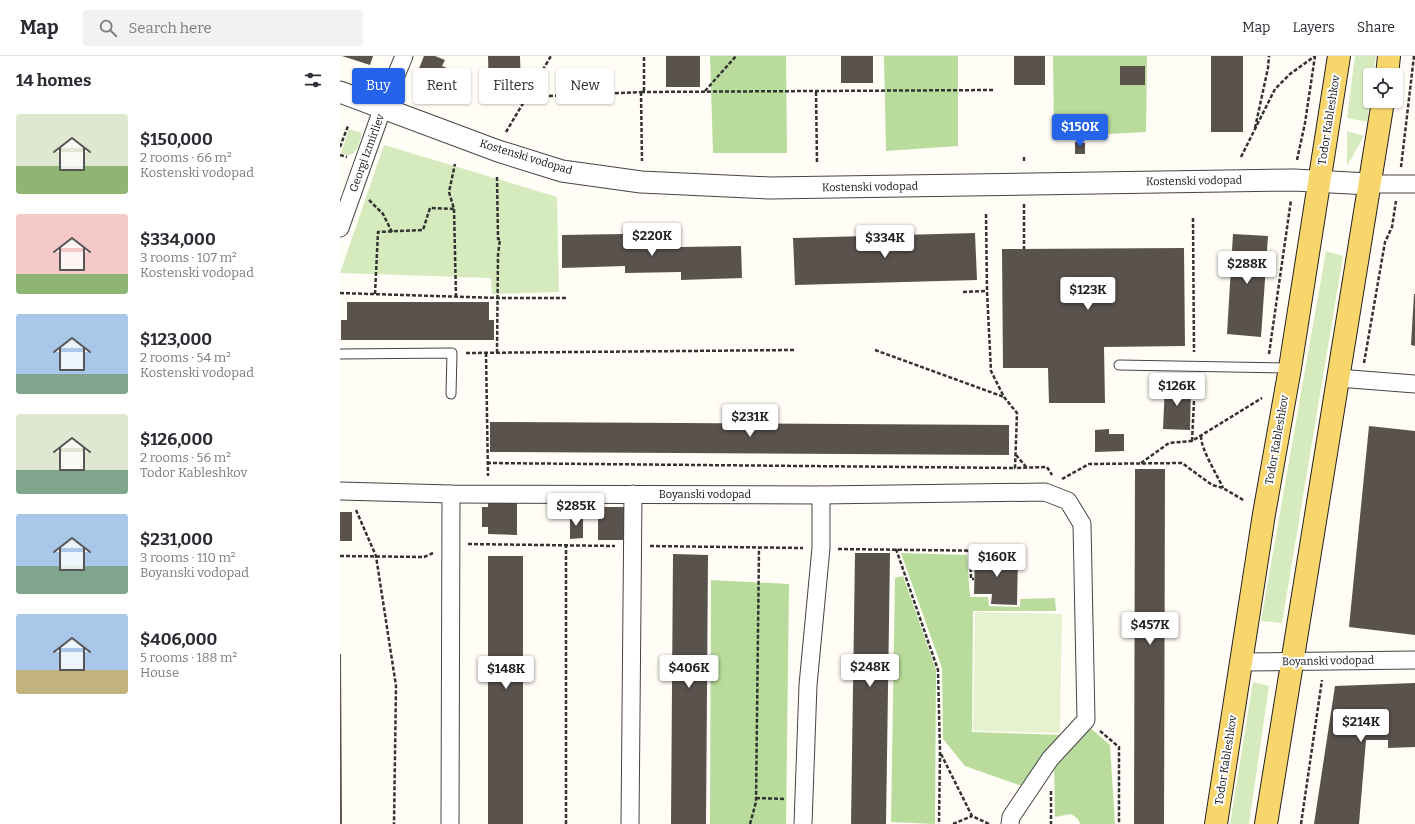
<!DOCTYPE html>
<html lang="en">
<head>
<meta charset="utf-8">
<style>
  :root { --surface:#fff; --page:#f2f2f3; --text:#2b2b33; --muted:#7c7c81; --line:#e1e1e2; --accent:#2563eb }
  body { margin:0; font-family:Bitter,serif; background:var(--page); color:var(--text); height:100vh; display:flex; flex-direction:column; font-size:15px; white-space:nowrap }
  * { box-sizing:border-box; margin:0 }
  p { font-size:13px; color:var(--muted) }
  .icon { flex:none; width:22px; height:22px; fill:none; stroke:currentColor; stroke-width:2; stroke-linecap:round; stroke-linejoin:round }
  .map { position:relative; flex:1; overflow:hidden }
  .side { display:flex; flex-direction:column; background:var(--surface); width:340px }
  .side>* { flex:none }
  .hud { position:absolute; left:12px; top:12px; width:380px; height:36px; display:flex; gap:8px }
  .buttons { position:absolute; left:1023px; top:12px; display:grid; gap:8px }
  .buttons a { display:grid; place-items:center; width:40px; height:40px; border-radius:4px; background:var(--surface); box-shadow:0 1px 3px #0004; font-size:20px }
  .price { position:absolute; translate:-50% -34px; padding:0 9px; border-radius:4px; background:#fff; color:#222; font-size:13px; line-height:26px; filter:drop-shadow(0 1px 2px #0008) }
  .price::after { content:''; position:absolute; left:50%; top:24px; width:12px; height:9px; margin-left:-6px; background:inherit; clip-path:polygon(0 0,100% 0,50% 100%) }
  .price.selected { background:var(--accent); color:#fff }
  ul { padding:0; list-style:none }
  li { display:flex; align-items:center; gap:12px; height:100px; padding:0 16px }
  li span { display:grid; place-items:center; flex:none; width:112px; height:80px; border-radius:4px; color:#555 }
  li>.icon { margin-inline-start:auto }
  span .icon { width:48px; height:48px; fill:#fffc; stroke-width:1 }
  li b { font-size:17px }
  h2 { display:flex; justify-content:space-between; align-items:center; height:48px; padding:0 16px; font-size:17px }
  .chip { padding:0 14px; border-radius:4px; background:var(--surface); box-shadow:0 1px 3px #0004; font-size:14px; line-height:36px }
  .chip.selected { background:var(--accent); color:#fff }
  header { display:flex; align-items:center; gap:24px; box-sizing:border-box; height:56px; padding:0 20px; background:var(--surface); border-bottom:1px solid var(--line) }
  header strong { font-size:19px }
  nav { display:flex; gap:22px; margin-inline-start:auto; font-size:14px }
  .search { width:280px; height:36px; background:var(--page); display:flex; align-items:center; gap:10px; box-sizing:border-box; padding:0 14px; border-radius:4px; color:var(--muted); font-size:15px }
  main { display:flex; flex:1; min-height:0 }
  .map>svg:first-child { display:block }
  .green { fill:#d5ebbd }
  .forest { fill:#b9dc9c }
  .pitch { fill:#e6f2cf }
  .building { fill:#5a524d }
  .lines { fill:none; stroke-linecap:round; stroke-linejoin:round }
  .service-casing { stroke:#444; stroke-width:11 }
  .minor-casing { stroke:#444; stroke-width:19 }
  .tertiary-casing { stroke:#444; stroke-width:23 }
  .primary-casing { stroke:#222; stroke-width:24 }
  .path { stroke:#333; stroke-width:2.5; stroke-dasharray:4 2; stroke-linecap:butt }
  .service { stroke:#fff; stroke-width:9 }
  .minor { stroke:#fff; stroke-width:17 }
  .tertiary { stroke:#fff; stroke-width:21 }
  .primary { stroke:#f9d66b; stroke-width:22 }
  .labels { text-anchor:middle; dominant-baseline:central; stroke-width:4; stroke-linejoin:round; paint-order:stroke }
  .street-label { font-size:11px; fill:#111; stroke:#fff }
</style>
</head>
<body>
<header>
<strong>Map</strong>
<div class="search"><svg class="icon" aria-label="search" viewBox="0 0 24 24"><circle cx="10" cy="10" r="6"/><path d="M15 15l6 6"/></svg>Search here</div>
<nav><a>Map</a><a>Layers</a><a>Share</a></nav>
</header>
<main>
<section class="side">
<h2>14 homes<svg class="icon" aria-label="filters" viewBox="0 0 24 24"><path d="M4 7h16M4 17h16"/><circle cx="9" cy="7" r="2"/><circle cx="15" cy="17" r="2"/></svg></h2>
<ul>
<li><span style="background:linear-gradient(#dfe7d0 65%,#8fb573 0)"><svg class="icon" aria-label="home" viewBox="0 0 24 24"><path d="M3 11l9-7 9 7M6 9v11h12V9"/></svg></span><div><b>$150,000</b><p>2 rooms · 66 m²</p><p>Kostenski vodopad</p></div></li>
<li><span style="background:linear-gradient(#f6c9c9 75%,#8fb573 0)"><svg class="icon" aria-label="home" viewBox="0 0 24 24"><path d="M3 11l9-7 9 7M6 9v11h12V9"/></svg></span><div><b>$334,000</b><p>3 rooms · 107 m²</p><p>Kostenski vodopad</p></div></li>
<li><span style="background:linear-gradient(#a9c7e8 75%,#7fa58c 0)"><svg class="icon" aria-label="home" viewBox="0 0 24 24"><path d="M3 11l9-7 9 7M6 9v11h12V9"/></svg></span><div><b>$123,000</b><p>2 rooms · 54 m²</p><p>Kostenski vodopad</p></div></li>
<li><span style="background:linear-gradient(#dfe7d0 70%,#7fa58c 0)"><svg class="icon" aria-label="home" viewBox="0 0 24 24"><path d="M3 11l9-7 9 7M6 9v11h12V9"/></svg></span><div><b>$126,000</b><p>2 rooms · 56 m²</p><p>Todor Kableshkov</p></div></li>
<li><span style="background:linear-gradient(#a9c7e8 65%,#7fa58c 0)"><svg class="icon" aria-label="home" viewBox="0 0 24 24"><path d="M3 11l9-7 9 7M6 9v11h12V9"/></svg></span><div><b>$231,000</b><p>3 rooms · 110 m²</p><p>Boyanski vodopad</p></div></li>
<li><span style="background:linear-gradient(#a9c7e8 70%,#c2b280 0)"><svg class="icon" aria-label="home" viewBox="0 0 24 24"><path d="M3 11l9-7 9 7M6 9v11h12V9"/></svg></span><div><b>$406,000</b><p>5 rooms · 188 m²</p><p>House</p></div></li>
</ul>
</section>
<div class="map">
<svg width="1075" height="768" viewBox="0 0 1075 768">
  <rect width="100%" height="100%" fill="#fffdf5"/>
  <g class="green">
    <path d="M1015,0H1036L1033,19H1030V41L1027,66L1007,62Z"/>
    <path d="M9,73L22,77C19,88 16,105 1,97Z"/>
    <path d="M1007,75L1024,80L1007,110Z"/>
    <path d="M44,89L217,141L219,236L152,238L151,222L0,217Z"/>
    <path d="M986,195L1003,200L942,567L921,565Z"/>
    <path d="M913,626L929,630L909,768H890Z"/>
  </g>
  <g class="forest">
    <path d="M370,0H446L447,97H373Z"/>
    <path d="M544,0H618V90L546,95Z"/>
    <path d="M713,0H807L806,76L714,81Z"/>
    <path d="M561,497L627,499L630,541H648L649,550L680,551V543L715,542L716,555H633L632,676L727,679L687,732L625,710L603,683L602,612Z"/>
    <path d="M563,520L596,614L595,768L551,766L555,522Z"/>
    <path d="M371,524L449,528L446,768H370Z"/>
    <path d="M746,668L770,689L775,768H740L738,763L731,758L715,761L714,704Z"/>
  </g>
  <path class="pitch" d="M635,556L722,558L720,677L633,675Z"/>
  <g class="building">
    <path d="M2,0H33L30,9Z"/>
    <path d="M84,0H95L105,4L102,10L122,18L113,41L74,25Z"/>
    <path d="M148,0H180L181,35L149,36Z"/>
    <rect x="326" y="0" width="34" height="31"/>
    <rect x="501" y="0" width="32" height="27"/>
    <rect x="674" y="0" width="31" height="29"/>
    <rect x="871" y="0" width="32" height="76"/>
    <rect x="780" y="10" width="25" height="19"/>
    <path d="M735,86L745,87V98H735Z"/>
    <path d="M635,177L637,224L455,229L453,182Z"/>
    <path d="M284,178V185L340,183V191L401,190L402,222L341,224V216L285,217V210L222,212V179Z"/>
    <path d="M893,178L928,180L921,281L887,278Z"/>
    <path d="M844,192L845,290L764,291L765,347H709L708,312H663L662,193Z"/>
    <path d="M1074,238H1075V290L1071,289Z"/>
    <path d="M7,246H149V264H154V284H1V264H7Z"/>
    <path d="M825,328L851,329L850,374L823,373Z"/>
    <path d="M150,366L669,369V399L150,396Z"/>
    <path d="M1029,370L1075,375V579L1009,571Z"/>
    <path d="M769,373V378H784V395L755,396V374Z"/>
    <path d="M795,413H825L824,768H794Z"/>
    <path d="M148,444H177V479L148,478V471H142V451H148Z"/>
    <rect x="258" y="451" width="27" height="33"/>
    <rect x="0" y="456" width="12" height="29"/>
    <path d="M243,459V482L230,483V460Z"/>
    <path d="M515,497H550L546,768H511Z"/>
    <path d="M333,498L368,499L366,768H331Z"/>
    <path d="M635,499H678L677,549L651,548L652,538H634Z"/>
    <rect x="148" y="500" width="35" height="268"/>
    <path d="M0,598H1L2,768H0Z"/>
    <path d="M1075,627V691L1048,692V684H1026L1019,768H974L995,630Z"/>
  </g>
  <g class="lines">
    <defs>
      <g id="service">
        <path d="M0,298L112,297L111,338"/>
        <path d="M779,309L950,312"/>
      </g>
      <g id="minor">
        <path d="M1029,128H1075"/>
        <path d="M0,172L43,51L64,0"/>
        <path d="M998,322L1075,328"/>
        <path d="M0,435L111,438L481,439L705,436L728,445L742,468L746,664L710,703L671,761L670,768"/>
        <path d="M902,606L1075,604"/>
        <path d="M110,768L111,438"/>
        <path d="M290,768L293,438"/>
        <path d="M463,768L468,629L481,492V439"/>
      </g>
      <path id="tertiary" d="M0,36L158,95L222,115L301,126L430,132L954,124L1029,128"/>
      <g id="primary">
        <path d="M1047,19L1049,0"/>
        <path d="M876,768L924,458L950,312L999,0"/>
        <path d="M926,768L1043,45"/>
      </g>
    </defs>
    <use href="#service" class="service-casing"/>
    <use href="#minor" class="minor-casing"/>
    <use href="#tertiary" class="tertiary-casing"/>
    <use href="#primary" class="primary-casing"/>
    <g class="path">
      <path d="M365,35L396,0"/>
      <path d="M301,36L654,34"/>
      <path d="M301,36L302,105"/>
      <path d="M476,36L477,106"/>
      <path d="M185,41L304,36V0"/>
      <path d="M915,72L928,12L929,0"/>
      <path d="M166,76L211,0"/>
      <path d="M0,91L8,70"/>
      <path d="M0,99L7,101"/>
      <path d="M684,101V107"/>
      <path d="M901,101L935,33L950,18L975,0"/>
      <path d="M957,104L965,67L975,0"/>
      <path d="M1061,111L1074,0"/>
      <path d="M157,121L158,183H160L158,199L157,297"/>
      <path d="M29,144L43,158L52,176"/>
      <path d="M684,148V193"/>
      <path d="M114,153L116,241"/>
      <path d="M646,158L647,235L651,315L664,341L677,357L675,412L707,411L712,419"/>
      <path d="M853,162L854,296"/>
      <path d="M623,236L647,235"/>
      <path d="M0,237L159,242H227"/>
      <path d="M35,238L38,176L83,174L90,152L114,153L109,136L115,108"/>
      <path d="M535,294L664,341"/>
      <path d="M126,297L454,294"/>
      <path d="M146,297L148,420"/>
      <path d="M929,298L951,144"/>
      <path d="M1024,307L1045,186L1052,171L1056,145"/>
      <path d="M861,380C861,394 877,418 883,432"/>
      <path d="M852,385L855,325"/>
      <path d="M676,399L687,412"/>
      <path d="M147,407L675,412"/>
      <path d="M801,407L829,387L852,385L922,342"/>
      <path d="M722,423L749,408L842,407L872,429L883,432L905,445"/>
      <path d="M16,454L36,500L56,630L54,768"/>
      <path d="M128,488L275,490"/>
      <path d="M310,490L463,492"/>
      <path d="M498,493L657,495V499"/>
      <path d="M556,493L598,614L600,696L599,768"/>
      <path d="M630,494L631,523H634"/>
      <path d="M0,500L84,501L93,497"/>
      <path d="M760,675L779,691V768"/>
      <path d="M601,698L632,760L649,768"/>
      <path d="M711,735V768"/>
      <path d="M416,742L445,743"/>
      <path d="M226,768V489"/>
      <path d="M410,768L416,746L419,492"/>
      <path d="M613,768L632,760"/>
      <path d="M961,768L982,624"/>
    </g>
    <use href="#service" class="service"/>
    <use href="#minor" class="minor"/>
    <use href="#tertiary" class="tertiary"/>
    <use href="#primary" class="primary"/>
  </g>
  <g class="labels">
    <g class="street-label">
      <text transform="translate(989 64) rotate(-81)">Todor Kableshkov</text>
      <text transform="translate(27 97) rotate(-70)">Georgi Izmirliev</text>
      <text transform="translate(186 101) rotate(17)">Kostenski vodopad</text>
      <text transform="translate(854 125) rotate(-1)">Kostenski vodopad</text>
      <text transform="translate(530 131) rotate(-1)">Kostenski vodopad</text>
      <text transform="translate(937 384) rotate(-80)">Todor Kableshkov</text>
      <text x="365" y="438">Boyanski vodopad</text>
      <text transform="translate(988 605) rotate(-1)">Boyanski vodopad</text>
      <text transform="translate(886 704) rotate(-81)">Todor Kableshkov</text>
    </g>
  </g>
</svg>
<div class="buttons">
<a><svg class="icon" aria-label="locate" viewBox="0 0 24 24"><circle cx="12" cy="12" r="6"/><path d="M12 2v4M12 18v4M2 12h4M18 12h4"/></svg></a>
</div>
<b class="price selected" style="left:740px;top:92px">$150K</b>
<b class="price" style="left:312px;top:201px">$220K</b>
<b class="price" style="left:545px;top:203px">$334K</b>
<b class="price" style="left:907px;top:229px">$288K</b>
<b class="price" style="left:748px;top:255px">$123K</b>
<b class="price" style="left:837px;top:351px">$126K</b>
<b class="price" style="left:410px;top:382px">$231K</b>
<b class="price" style="left:236px;top:471px">$285K</b>
<b class="price" style="left:657px;top:522px">$160K</b>
<b class="price" style="left:810px;top:590px">$457K</b>
<b class="price" style="left:530px;top:632px">$248K</b>
<b class="price" style="left:349px;top:633px">$406K</b>
<b class="price" style="left:166px;top:634px">$148K</b>
<b class="price" style="left:1021px;top:687px">$214K</b>
<div class="hud">
<a class="chip selected">Buy</a>
<a class="chip">Rent</a>
<a class="chip">Filters</a>
<a class="chip">New</a>
</div>
</div>
</main>
</body>
</html>
